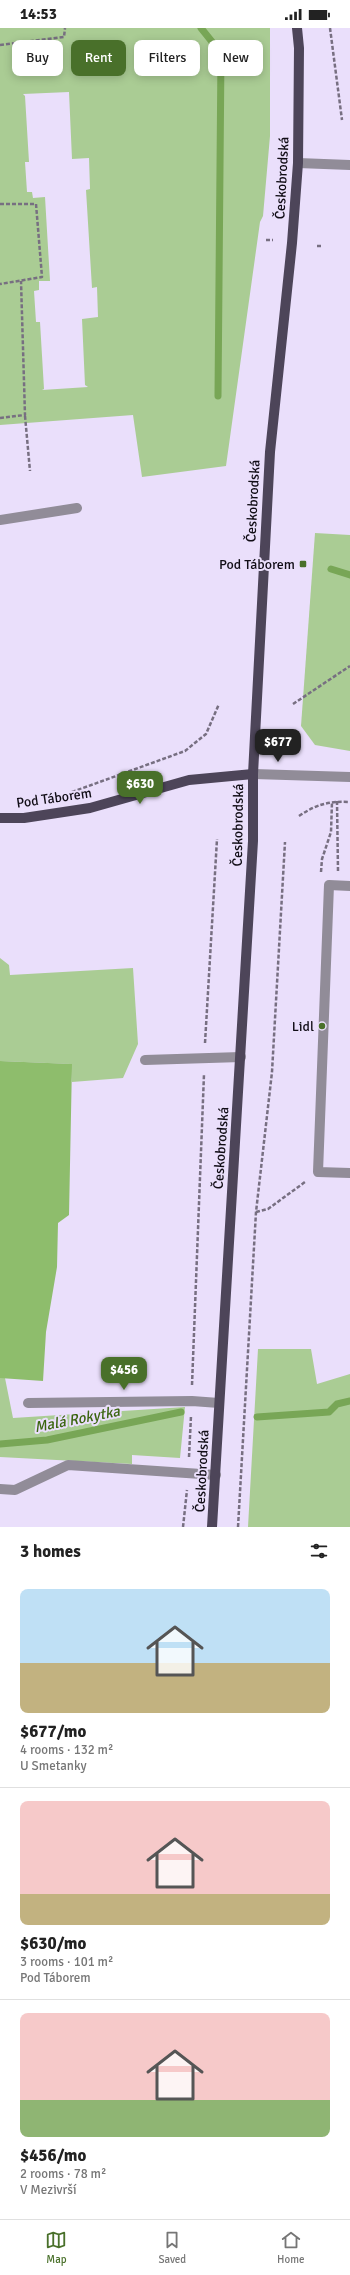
<!DOCTYPE html>
<html lang="en">
<head>
<meta charset="utf-8">
<style>
  :root { --surface:#fff; --page:#f2f2f2; --text:#222; --muted:#767676; --line:#e0e0e0; --accent:#49702a }
  body { margin:0; font-family:Signika,sans-serif; background:var(--page); color:var(--text); height:100vh; display:flex; flex-direction:column; font-size:15px; white-space:nowrap }
  * { box-sizing:border-box; margin:0 }
  p { font-size:13px; color:var(--muted) }
  .icon { flex:none; width:22px; height:22px; fill:none; stroke:currentColor; stroke-width:2; stroke-linecap:round; stroke-linejoin:round }
  .map { position:relative; height:1499px; overflow:hidden }
  .details { display:flex; flex-direction:column; background:var(--surface); flex:1 }
  .details>* { flex:none }
  .guide { position:absolute; left:12px; top:12px; width:326px; height:36px; display:flex; gap:8px }
  .price { position:absolute; translate:-50% -34px; padding:0 9px; border-radius:8px; background:var(--accent); color:#fff; font-size:13px; line-height:26px; filter:drop-shadow(0 1px 2px #0008) }
  .price::after { content:''; position:absolute; left:50%; top:24px; width:12px; height:9px; margin-left:-6px; background:inherit; clip-path:polygon(0 0,100% 0,50% 100%) }
  .price.current { background:#222; color:#fff }
  ul { padding:0; list-style:none }
  li { display:grid; align-content:center; gap:8px; height:212px; padding:0 20px }
  li+li { border-top:1px solid var(--line) }
  li span { display:grid; place-items:center; height:124px; border-radius:8px; color:#555 }
  li>.icon { margin-inline-start:auto }
  span .icon { width:72px; height:72px; fill:#fffc; stroke-width:1 }
  li b { font-size:17px }
  h2 { display:flex; justify-content:space-between; align-items:center; height:48px; padding:0 20px; font-size:17px }
  .tag { padding:0 14px; border-radius:8px; background:var(--surface); box-shadow:0 2px 10px #0003; font-size:14px; line-height:36px }
  .tag.current { background:var(--accent); color:#fff }
  .status { display:flex; justify-content:space-between; align-items:center; height:28px; padding:0 20px; background:var(--surface); direction:ltr }
  .status svg { height:11px; fill:currentColor }
  .tabs { display:flex; justify-content:space-around; align-items:center; height:56px; border-top:1px solid var(--line); background:var(--surface); font-size:11px; color:var(--muted) }
  .tabs a { display:grid; justify-items:center; gap:2px }
  .tabs .current { color:var(--accent) }
  .map>svg:first-child { display:block }
  .green { fill:#aacc94; fill-rule:evenodd }
  .forest { fill:#8ebd6c }
  .lines { fill:none; stroke-linecap:round; stroke-linejoin:round }
  .stream { stroke:#78a656; stroke-width:7 }
  .path { stroke:#776f81; stroke-width:2.5; stroke-dasharray:4 2; stroke-linecap:butt }
  .minor { stroke:#918c98; stroke-width:10 }
  .major { stroke:#4d4559; stroke-width:10 }
  .poi-dot { fill:#49702a; stroke:#eadffb; stroke-width:1.5 }
  .labels { text-anchor:middle; dominant-baseline:central; stroke-width:4; stroke-linejoin:round; paint-order:stroke }
  .street-label { font-size:14px; fill:#110d16; stroke:#eadffb }
  .poi-label { font-size:14px; fill:#110d16; stroke:#eadffb; text-anchor:end }
  .water-label { font-size:15px; font-style:italic; fill:#3a650f; stroke:#eadffb }
</style>
</head>
<body>
<div class="status"><b>14:53</b><svg viewBox="0 0 49 12"><path d="M0 12V9h3v3zM5 12V6h3v6zM10 12V3h3v9zM15 12V0h3v12zM26 1h20v11H26zM47 4h2v5h-2z"/></svg></div>
<div class="map">
<svg width="350" height="1499" viewBox="0 0 350 1499">
  <rect width="100%" height="100%" fill="#eadffb"/>
  <g class="green">
    <path d="M0,0H270V108L263,188L260,194L226,438L142,449L133,387L0,397ZM69,64L72,131L89,130L90,161L86,162L92,260L97,259L98,289L82,291L85,357L88,359L42,362L44,361L40,294H36L34,263L39,262V253H50L45,169L33,170L32,164H27L25,134H29L25,68L23,66Z"/>
    <path d="M315,505L350,507V723L315,717L301,698Z"/>
    <path d="M0,930L9,937L10,947L133,940L138,1016L123,1050L72,1054L71,1036L0,1033Z"/>
    <path d="M258,1321H311L317,1356L350,1346V1499H248Z"/>
    <path d="M0,1350H5L13,1390L185,1379L180,1430L132,1427V1436L0,1429Z"/>
  </g>
  <path class="forest" d="M0,1033L72,1036L69,1187L58,1195L57,1239L46,1304L43,1353L0,1350Z"/>
  <g class="lines">
    <g class="stream">
      <path d="M201,0L221,25L218,368"/>
      <path d="M331,541L350,547"/>
      <path d="M257,1389L329,1384L337,1376L350,1373"/>
      <path d="M0,1416L47,1412L181,1384"/>
    </g>
    <g class="path">
      <path d="M330,0L342,92"/>
      <path d="M0,17L64,9L65,0"/>
      <path d="M0,176H36L42,249L0,256"/>
      <path d="M266,212H273"/>
      <path d="M317,218H322"/>
      <path d="M25,388L30,443"/>
      <path d="M0,390L25,387L21,253"/>
      <path d="M293,676L350,638"/>
      <path d="M72,764L185,723L206,706L219,676"/>
      <path d="M337,773L338,843"/>
      <path d="M299,788C317,776 329,773 350,774"/>
      <path d="M321,844L322,831L331,804L332,774"/>
      <path d="M205,1015L217,811"/>
      <path d="M256,1184L268,1181L305,1154"/>
      <path d="M192,1357L204,1046"/>
      <path d="M189,1429L191,1388"/>
      <path d="M183,1499L187,1462"/>
      <path d="M238,1499L256,1184L272,1044L285,814"/>
    </g>
    <g class="minor">
      <path d="M298,135L350,137"/>
      <path d="M0,492L77,480"/>
      <path d="M253,746L350,749"/>
      <path d="M350,858L329,857L318,1144L350,1145"/>
      <path d="M145,1032L241,1029"/>
      <path d="M28,1375L192,1373L219,1375"/>
      <path d="M0,1461L15,1462L68,1437L216,1447"/>
    </g>
    <g class="major">
      <path d="M0,790H24L90,780L189,752L253,746"/>
      <path d="M212,1499L253,813V746L270,424L292,215L298,135L299,20L297,0"/>
    </g>
  </g>
  <g class="poi-dot">
    <rect x="299" y="532" width="8" height="8" rx="2"/>
    <circle cx="322" cy="998" r="4"/>
  </g>
  <g class="labels">
    <g class="street-label">
      <text transform="translate(282 150) rotate(-87)">Českobrodská</text>
      <text transform="translate(253 473) rotate(-87)">Českobrodská</text>
      <text transform="translate(54 770) rotate(-8)">Pod Táborem</text>
      <text transform="translate(238 797) rotate(-89)">Českobrodská</text>
      <text transform="translate(221 1120) rotate(-86)">Českobrodská</text>
      <text transform="translate(202 1443) rotate(-87)">Českobrodská</text>
    </g>
    <g class="poi-label">
      <text x="295" y="536">Pod Táborem</text>
      <text x="314" y="998">Lidl</text>
    </g>
    <g class="water-label">
      <text transform="translate(77 1391) rotate(-11)">Malá Rokytka</text>
    </g>
  </g>
</svg>
<b class="price current" style="left:278px;top:735px">$677</b>
<b class="price" style="left:140px;top:777px">$630</b>
<b class="price" style="left:124px;top:1363px">$456</b>
<div class="guide">
<a class="tag">Buy</a>
<a class="tag current">Rent</a>
<a class="tag">Filters</a>
<a class="tag">New</a>
</div>
</div>
<section class="details">
<h2>3 homes<svg class="icon" aria-label="filters" viewBox="0 0 24 24"><path d="M4 7h16M4 17h16"/><circle cx="9" cy="7" r="2"/><circle cx="15" cy="17" r="2"/></svg></h2>
<ul>
<li><span style="background:linear-gradient(#bfe0f5 60%,#c2b280 0)"><svg class="icon" aria-label="home" viewBox="0 0 24 24"><path d="M3 11l9-7 9 7M6 9v11h12V9"/></svg></span><div><b>$677/mo</b><p>4 rooms · 132 m²</p><p>U Smetanky</p></div></li>
<li><span style="background:linear-gradient(#f6c9c9 75%,#c2b280 0)"><svg class="icon" aria-label="home" viewBox="0 0 24 24"><path d="M3 11l9-7 9 7M6 9v11h12V9"/></svg></span><div><b>$630/mo</b><p>3 rooms · 101 m²</p><p>Pod Táborem</p></div></li>
<li><span style="background:linear-gradient(#f6c9c9 70%,#8fb573 0)"><svg class="icon" aria-label="home" viewBox="0 0 24 24"><path d="M3 11l9-7 9 7M6 9v11h12V9"/></svg></span><div><b>$456/mo</b><p>2 rooms · 78 m²</p><p>V Mezivrší</p></div></li>
</ul>
</section>
<nav class="tabs">
<a class="current"><svg class="icon" aria-label="map" viewBox="0 0 24 24"><path d="M3 6l6-2 6 2 6-2v14l-6 2-6-2-6 2zM9 4v14M15 6v14"/></svg>Map</a>
<a><svg class="icon" aria-label="saved" viewBox="0 0 24 24"><path d="M7 4h10v16l-5-4-5 4z"/></svg>Saved</a>
<a><svg class="icon" aria-label="home" viewBox="0 0 24 24"><path d="M3 11l9-7 9 7M6 9v11h12V9"/></svg>Home</a>
</nav>
</body>
</html>
